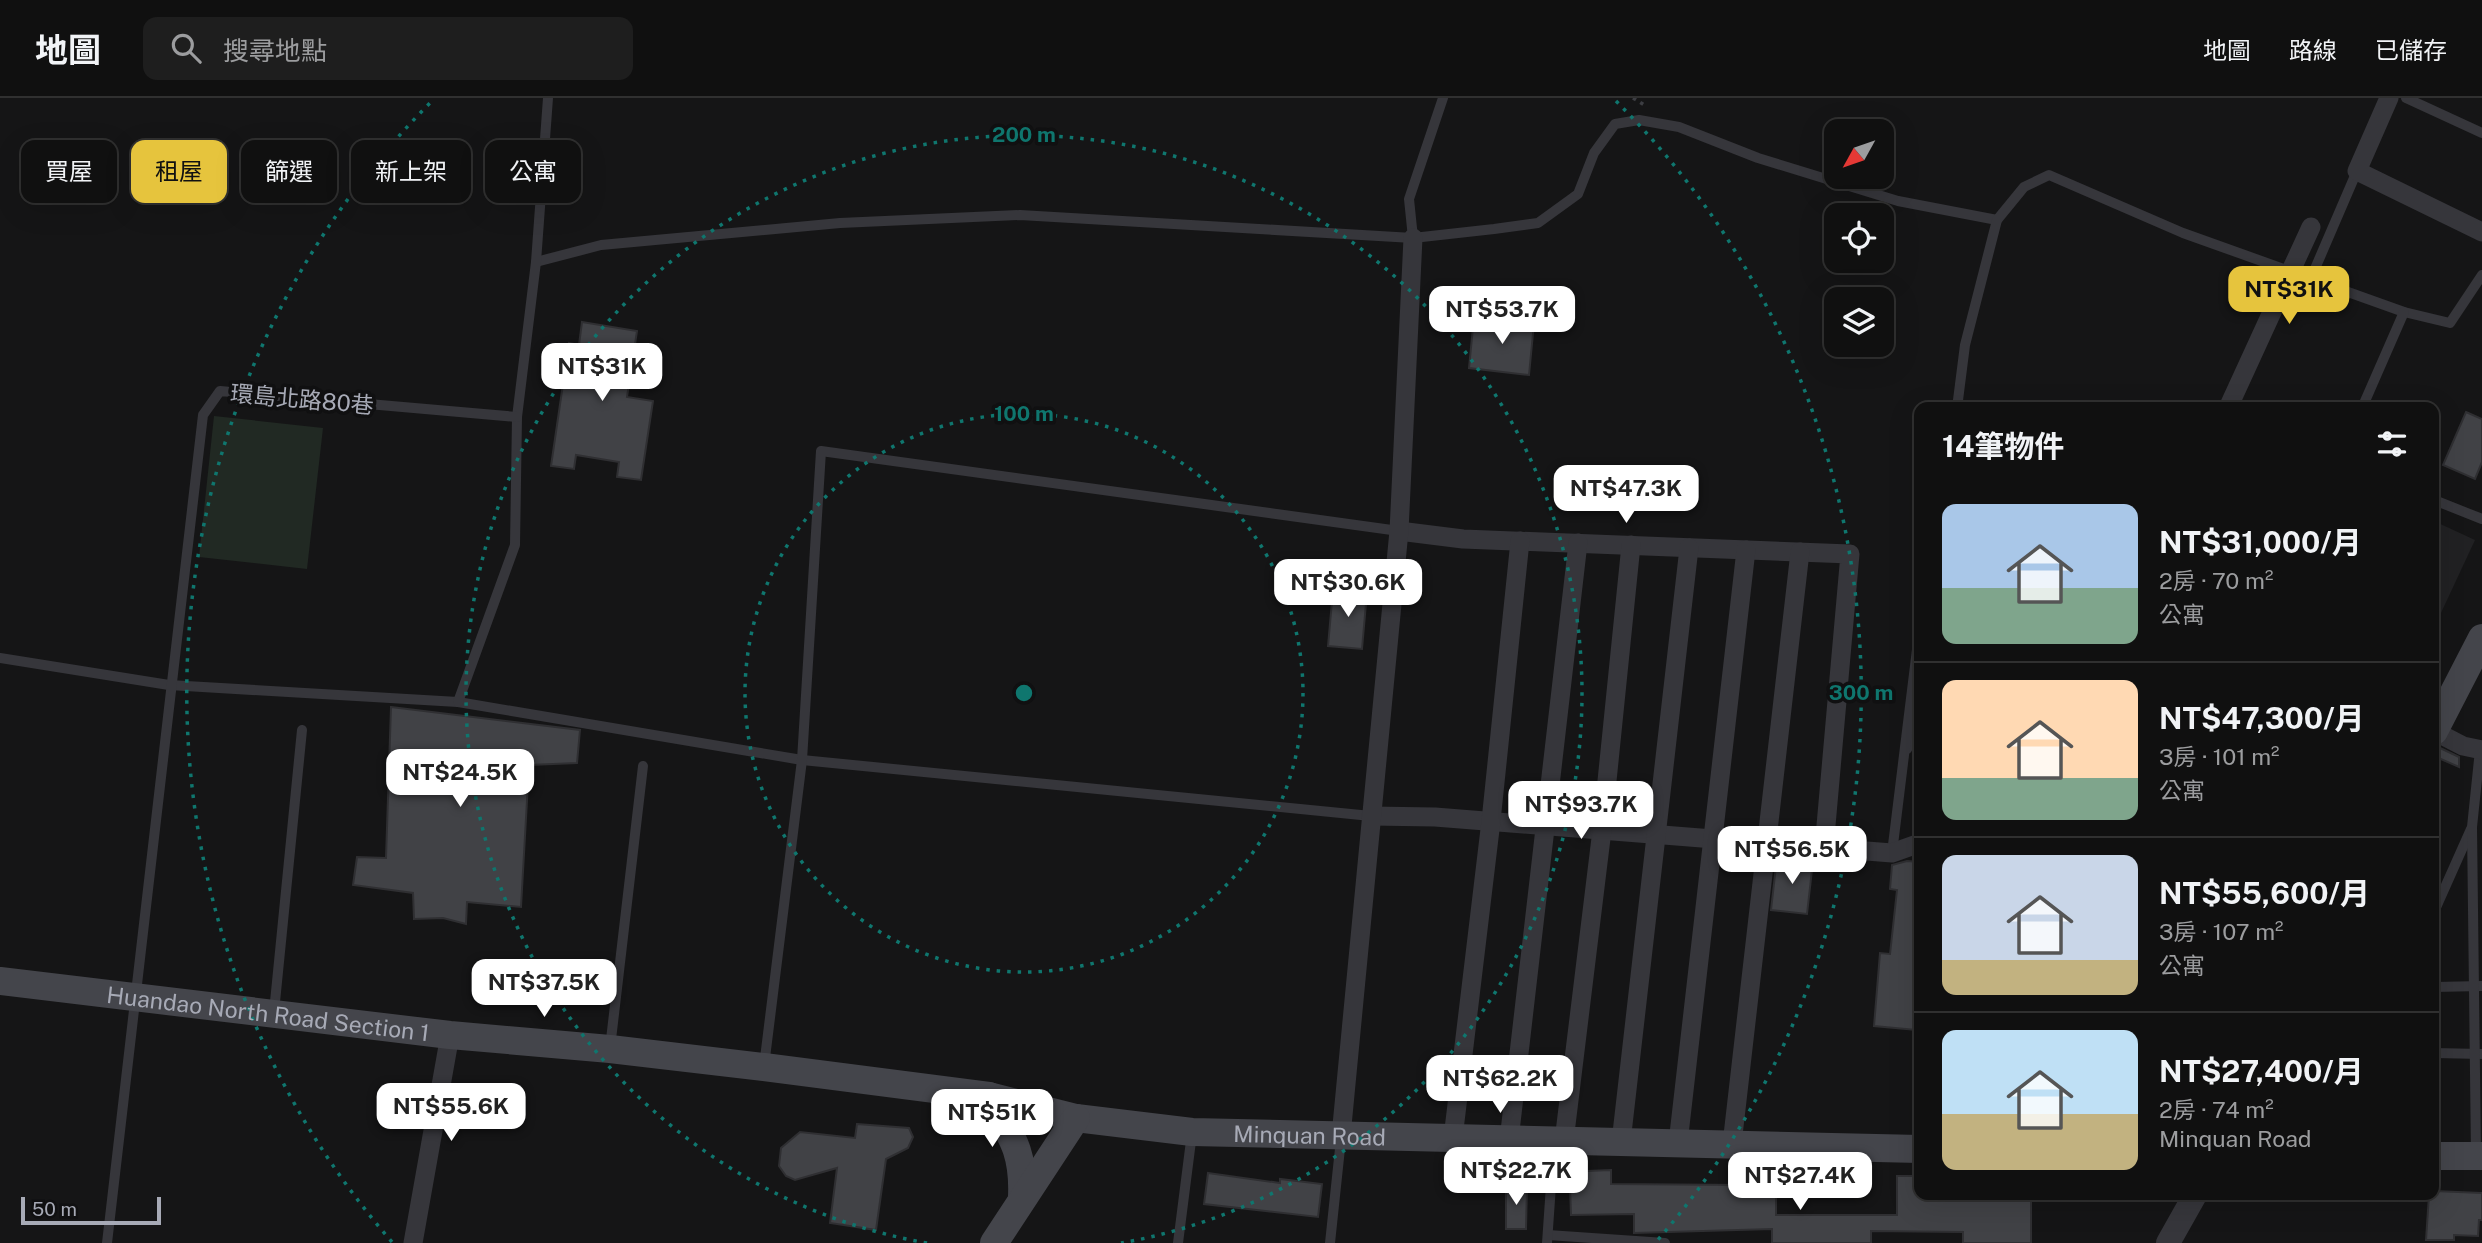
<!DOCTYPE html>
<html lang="zh-TW">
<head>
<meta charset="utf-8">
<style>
  :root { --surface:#101010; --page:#1e1e1e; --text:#f1f3f6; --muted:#9c9d9f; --line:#303030; --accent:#e6c43d }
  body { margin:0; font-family:"Public Sans","Noto Sans TC",sans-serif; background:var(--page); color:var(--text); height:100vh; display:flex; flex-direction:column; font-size:26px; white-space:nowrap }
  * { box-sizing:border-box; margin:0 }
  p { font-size:23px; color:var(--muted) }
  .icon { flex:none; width:38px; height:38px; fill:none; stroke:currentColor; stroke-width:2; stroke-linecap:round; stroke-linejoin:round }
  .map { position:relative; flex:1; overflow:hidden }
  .drawer { position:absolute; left:1914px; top:304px; width:525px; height:798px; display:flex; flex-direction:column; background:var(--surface); border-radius:14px; box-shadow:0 7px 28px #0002,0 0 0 2px var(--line) }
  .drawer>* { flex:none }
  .top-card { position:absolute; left:21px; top:42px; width:665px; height:63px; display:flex; gap:14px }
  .needle { width:46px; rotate:230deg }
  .tools { position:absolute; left:1824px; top:21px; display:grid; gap:14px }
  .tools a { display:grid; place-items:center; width:70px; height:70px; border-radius:14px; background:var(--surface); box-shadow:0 7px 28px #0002,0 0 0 2px var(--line); font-size:35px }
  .scale { position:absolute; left:21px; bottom:18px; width:140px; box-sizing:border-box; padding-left:7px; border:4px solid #a7aab6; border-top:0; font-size:19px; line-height:24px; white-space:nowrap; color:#a7aab6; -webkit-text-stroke:5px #101011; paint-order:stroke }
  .price { position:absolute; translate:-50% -60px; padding:0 16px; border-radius:14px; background:#fff; color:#222; font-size:23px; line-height:46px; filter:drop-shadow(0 2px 4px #0008) }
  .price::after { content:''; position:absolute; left:50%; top:42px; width:21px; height:16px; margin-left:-10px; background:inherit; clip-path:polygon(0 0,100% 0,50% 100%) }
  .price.current { background:var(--accent); color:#111 }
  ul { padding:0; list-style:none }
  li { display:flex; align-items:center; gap:21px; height:175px; padding:0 28px }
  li+li { border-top:2px solid var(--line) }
  li span { display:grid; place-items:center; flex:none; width:196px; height:140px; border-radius:14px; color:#555 }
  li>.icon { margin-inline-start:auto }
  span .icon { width:84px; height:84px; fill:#fffc; stroke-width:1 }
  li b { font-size:30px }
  h2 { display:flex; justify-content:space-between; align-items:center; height:84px; padding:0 28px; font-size:30px }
  .pill { padding:0 24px; border-radius:14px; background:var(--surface); box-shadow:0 7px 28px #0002,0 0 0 2px var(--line); font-size:24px; line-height:63px }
  .pill.current { background:var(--accent); color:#111 }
  header { display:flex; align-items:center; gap:42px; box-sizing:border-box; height:98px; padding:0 35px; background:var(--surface); border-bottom:2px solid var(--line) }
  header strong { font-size:33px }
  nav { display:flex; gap:38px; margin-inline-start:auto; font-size:24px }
  .search { width:490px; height:63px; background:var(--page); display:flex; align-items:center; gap:18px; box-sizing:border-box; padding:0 24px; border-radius:14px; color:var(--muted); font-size:26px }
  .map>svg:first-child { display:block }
  .built { fill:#212123 }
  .green { fill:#212923 }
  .building { fill:#414246; stroke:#2f2f32; stroke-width:2 }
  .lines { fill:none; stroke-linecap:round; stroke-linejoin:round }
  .path { stroke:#3c3d42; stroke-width:3.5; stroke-dasharray:3.5 5; stroke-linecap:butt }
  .service { stroke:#36363b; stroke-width:10 }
  .minor { stroke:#36363b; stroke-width:19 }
  .tertiary { stroke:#36363b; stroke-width:24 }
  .secondary { stroke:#44454b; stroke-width:28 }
  .ring { fill:none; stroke:#0f766e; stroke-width:3.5; stroke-dasharray:3.5 7 }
  .labels { text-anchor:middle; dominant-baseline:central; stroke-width:7; stroke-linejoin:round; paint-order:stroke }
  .street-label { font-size:23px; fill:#a7aab6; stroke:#101011 }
  .centre { fill:#0f766e; stroke:#101011; stroke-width:3.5 }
  .ring-label { font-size:21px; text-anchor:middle; font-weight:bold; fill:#0f766e; stroke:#101011; stroke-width:7; stroke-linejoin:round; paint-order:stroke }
</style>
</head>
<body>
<header>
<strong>地圖</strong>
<div class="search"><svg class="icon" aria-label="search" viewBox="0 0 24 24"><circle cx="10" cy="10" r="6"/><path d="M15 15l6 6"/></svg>搜尋地點</div>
<nav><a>地圖</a><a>路線</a><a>已儲存</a></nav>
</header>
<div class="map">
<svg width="2482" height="1145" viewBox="0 0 2482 1145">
  <rect width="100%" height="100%" fill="#151516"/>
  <path class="built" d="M2434,423L2475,442L2434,530Z"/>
  <path class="green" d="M214,318L323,330L307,471L199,459Z"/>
  <g class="building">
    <path d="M1474,219L1534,225L1529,277L1469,270Z"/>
    <path d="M582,224L637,233L627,299L653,303L641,382L617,379L619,364L576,357L574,371L551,368L569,245L579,247Z"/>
    <path d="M2466,314L2482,321V364L2475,381L2443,367Z"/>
    <path d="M1333,492L1367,494L1362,551L1328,548Z"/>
    <path d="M391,609L580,632L577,665L529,667L521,809L467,804L466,826L443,820L414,821L413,795L353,787L357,759L386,760Z"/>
    <path d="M2438,649L2459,659V669L2434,658V650Z"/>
    <path d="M1777,759L1813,763L1807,816L1771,812Z"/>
    <path d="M1907,763L1920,764V900L1916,932L1874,928L1880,855L1890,856L1897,792L1890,791L1892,767Z"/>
    <path d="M857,1026L909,1030L913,1039L908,1050L886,1061L876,1132L830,1125L837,1070L795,1082L786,1078L779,1068L781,1050L800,1034L855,1040Z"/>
    <path d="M1611,1072V1086L1744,1087V1095H1776V1117H1897V1078H1920V1097H2031V1145H1963V1134L1871,1133V1145H1772V1131L1634,1135V1116L1571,1117L1570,1088L1574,1082L1587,1073Z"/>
    <path d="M1208,1075L1280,1085V1081L1322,1086L1318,1119L1204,1106Z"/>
    <path d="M1506,1086L1527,1087L1526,1131H1506Z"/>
    <path d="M2434,1093L2482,1095V1122H2479L2478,1138L2454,1137V1142H2426L2429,1097H2434Z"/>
  </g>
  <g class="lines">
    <g class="path">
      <path d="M1633,0L1646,8"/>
      <path d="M1916,994H1920"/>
    </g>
    <g class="service">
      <path d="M2406,0L2482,35"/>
      <path d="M1413,140L1409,101L1443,0"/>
      <path d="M536,164L601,147L840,125L1020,117L1413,140L1494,131L1538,125L1578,96L1594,55L1615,26L1639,22L1679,29L1758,60L1898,103L1997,122"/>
      <path d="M2311,180L2357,73"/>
      <path d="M1957,310L1965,247L1997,122L2024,89L2049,77L2183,135L2404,214L2450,225L2482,177"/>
      <path d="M2362,310L2404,214"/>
      <path d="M2434,402L2482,421"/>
      <path d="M0,560L169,587L458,604L802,662L1371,718"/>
      <path d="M458,604L515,447L517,319L536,164L548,0"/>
      <path d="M1907,651L1920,627"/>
      <path d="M1892,755L1920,527"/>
      <path d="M2434,814L2471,731"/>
      <path d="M2434,889L2482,888"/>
      <path d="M274,914L302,632"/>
      <path d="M610,950L643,668"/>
      <path d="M2434,955L2482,956"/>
      <path d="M764,968L802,662L821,353L1399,433"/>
      <path d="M2476,1057L2472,729L2480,652"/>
      <path d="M1548,1137L1665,1145"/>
      <path d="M107,1145L203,317L220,293L517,319"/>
      <path d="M1178,1145L1192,1035"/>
      <path d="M1330,1145L1341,1041"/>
      <path d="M1547,1145L1554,1044"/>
    </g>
    <g class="minor">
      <path d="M2389,0L2357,73L2482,134"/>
      <path d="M2228,310L2311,129"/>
      <path d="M1399,433L1463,441L1850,456L1824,750"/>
      <path d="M2434,633L2463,648L2482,652"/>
      <path d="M1371,718L1435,719L1892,755L1920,745"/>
      <path d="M1341,1038L1399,433L1413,140"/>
      <path d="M1453,1040L1491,723L1520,443"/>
      <path d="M1509,1042L1578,445"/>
      <path d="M1564,1043L1602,732L1631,447"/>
      <path d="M1621,1044L1689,450"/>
      <path d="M1678,1045L1746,452"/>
      <path d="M1732,1046L1800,454"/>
      <path d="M413,1145L450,937"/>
    </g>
    <path class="tertiary" d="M2168,1145L2195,1097"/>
    <g class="secondary">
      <path d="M2434,633L2482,540"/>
      <path id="s1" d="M0,883L450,937L610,951L764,969L989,998L1076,1020L1192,1034L1920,1051"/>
      <path d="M989,998C1011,1038 1024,1052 1022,1099"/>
      <path d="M2434,1058H2482"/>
      <path d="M994,1145L1076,1020"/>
    </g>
  </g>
  <g class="ring">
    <circle cx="1024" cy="595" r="279"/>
    <path d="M927 1145A558 558 0 1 1 1121 1145"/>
    <path d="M392 1144A837 837 0 0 1 432 3M1616 3A837 837 0 0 1 1656 1144"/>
  </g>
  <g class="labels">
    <g class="street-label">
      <text transform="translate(302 301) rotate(5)">環島北路80巷</text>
      <text stroke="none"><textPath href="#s1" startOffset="270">Huandao North Road Section 1</textPath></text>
      <text stroke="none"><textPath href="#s1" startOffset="1320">Minquan Road</textPath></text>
    </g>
  </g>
  <circle cx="1024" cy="595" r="10" class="centre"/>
  <g class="ring-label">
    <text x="1024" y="44">200 m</text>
    <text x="1024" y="323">100 m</text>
    <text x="1861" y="602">300 m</text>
  </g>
</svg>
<div class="tools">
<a><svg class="needle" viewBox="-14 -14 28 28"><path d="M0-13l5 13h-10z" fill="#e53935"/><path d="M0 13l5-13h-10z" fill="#9c9d9f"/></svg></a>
<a><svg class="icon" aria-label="locate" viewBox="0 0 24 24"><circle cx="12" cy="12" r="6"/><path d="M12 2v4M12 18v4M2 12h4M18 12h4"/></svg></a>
<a><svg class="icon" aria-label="layers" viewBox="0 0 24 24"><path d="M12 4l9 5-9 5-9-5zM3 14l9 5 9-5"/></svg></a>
</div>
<div class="scale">50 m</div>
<b class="price current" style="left:2289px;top:228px">NT$31K</b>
<b class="price" style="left:1502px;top:248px">NT$53.7K</b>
<b class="price" style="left:602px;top:305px">NT$31K</b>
<b class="price" style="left:1626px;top:427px">NT$47.3K</b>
<b class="price" style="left:1348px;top:521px">NT$30.6K</b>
<b class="price" style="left:460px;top:711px">NT$24.5K</b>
<b class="price" style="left:1581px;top:743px">NT$93.7K</b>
<b class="price" style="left:1792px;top:788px">NT$56.5K</b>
<b class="price" style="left:544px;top:921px">NT$37.5K</b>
<b class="price" style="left:1500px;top:1017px">NT$62.2K</b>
<b class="price" style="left:451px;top:1045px">NT$55.6K</b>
<b class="price" style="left:992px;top:1051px">NT$51K</b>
<b class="price" style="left:1516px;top:1109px">NT$22.7K</b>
<b class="price" style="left:1800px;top:1114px">NT$27.4K</b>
<div class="top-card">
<a class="pill">買屋</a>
<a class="pill current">租屋</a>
<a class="pill">篩選</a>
<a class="pill">新上架</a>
<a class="pill">公寓</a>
</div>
<section class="drawer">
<h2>14筆物件<svg class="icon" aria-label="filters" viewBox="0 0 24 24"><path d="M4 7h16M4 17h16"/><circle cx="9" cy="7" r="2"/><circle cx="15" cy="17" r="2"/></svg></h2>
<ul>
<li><span style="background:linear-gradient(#a9c7e8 60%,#7fa58c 0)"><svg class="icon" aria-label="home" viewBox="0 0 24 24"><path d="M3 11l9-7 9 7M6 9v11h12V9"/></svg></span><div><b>NT$31,000/月</b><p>2房 · 70 m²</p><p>公寓</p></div></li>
<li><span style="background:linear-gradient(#ffd9b3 70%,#7fa58c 0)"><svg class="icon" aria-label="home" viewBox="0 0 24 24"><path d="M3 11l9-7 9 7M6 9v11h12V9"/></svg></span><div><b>NT$47,300/月</b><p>3房 · 101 m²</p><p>公寓</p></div></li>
<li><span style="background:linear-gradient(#c9d6e8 75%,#c2b280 0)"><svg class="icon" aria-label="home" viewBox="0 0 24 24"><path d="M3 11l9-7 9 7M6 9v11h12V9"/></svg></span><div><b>NT$55,600/月</b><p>3房 · 107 m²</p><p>公寓</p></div></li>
<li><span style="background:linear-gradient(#bfe0f5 60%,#c2b280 0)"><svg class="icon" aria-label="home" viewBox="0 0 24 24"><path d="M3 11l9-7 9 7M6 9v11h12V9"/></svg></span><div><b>NT$27,400/月</b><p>2房 · 74 m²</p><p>Minquan Road</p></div></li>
</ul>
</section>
</div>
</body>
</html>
